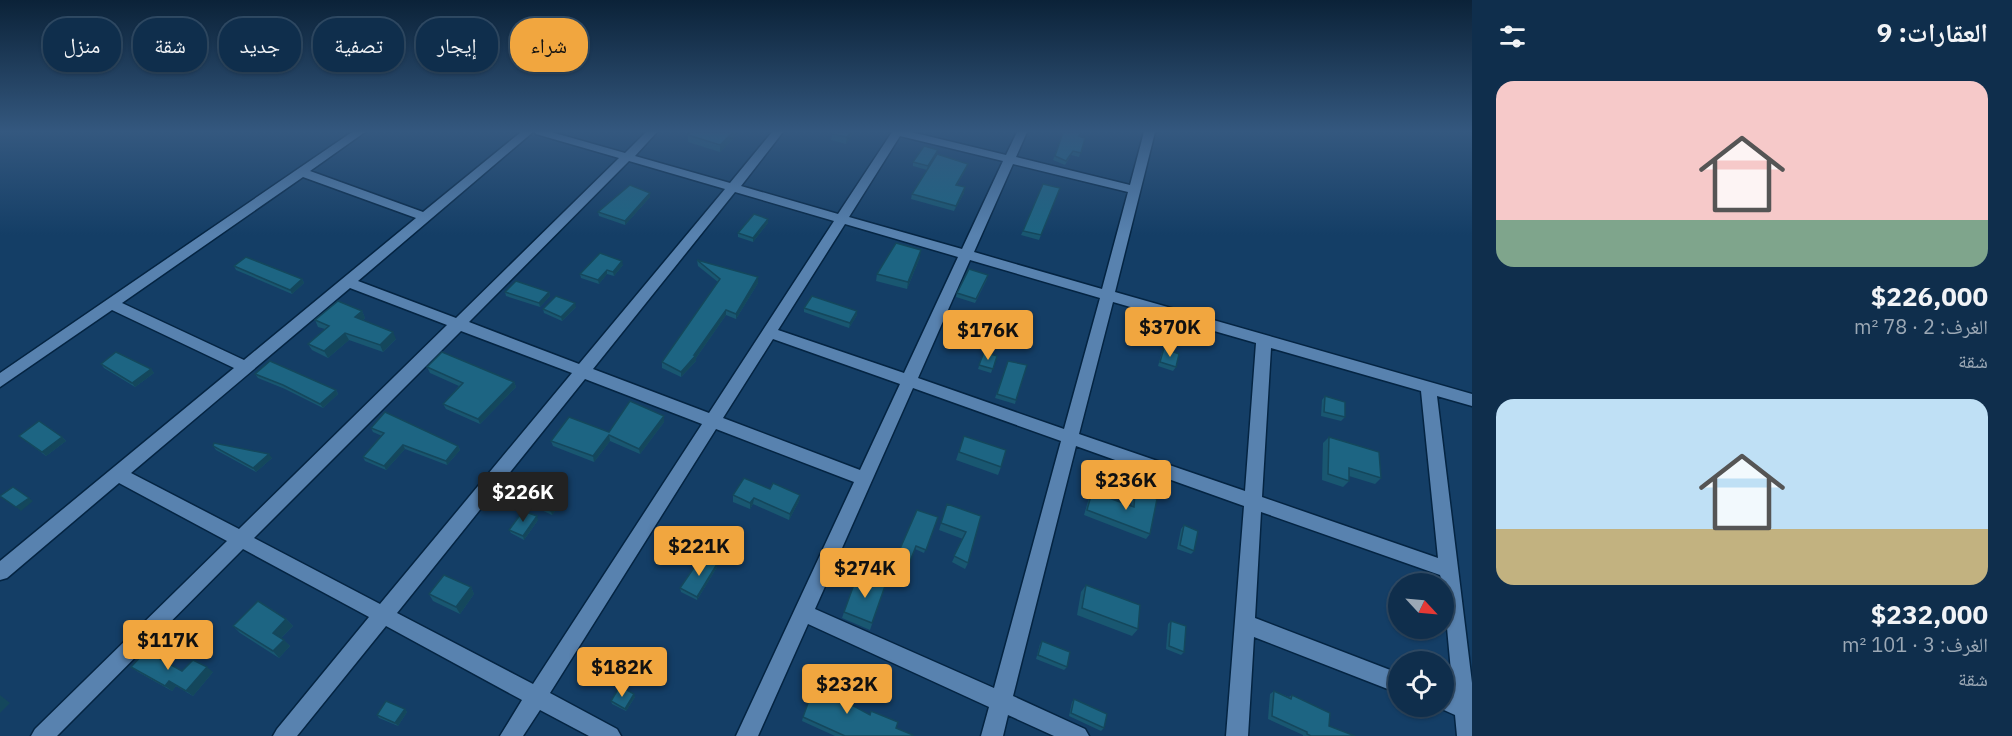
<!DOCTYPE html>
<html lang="ar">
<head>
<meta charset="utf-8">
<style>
  :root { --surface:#0f2e4c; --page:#183653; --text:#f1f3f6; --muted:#9ba8b5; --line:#2f4a64; --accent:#f1a63f }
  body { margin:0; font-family:"IBM Plex Sans","Noto Naskh Arabic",sans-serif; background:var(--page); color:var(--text); direction:rtl; height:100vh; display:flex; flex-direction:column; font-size:22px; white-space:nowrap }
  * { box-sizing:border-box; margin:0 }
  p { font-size:20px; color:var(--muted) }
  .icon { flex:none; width:33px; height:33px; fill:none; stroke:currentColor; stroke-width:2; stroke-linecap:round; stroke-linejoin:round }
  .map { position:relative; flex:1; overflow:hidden; direction:ltr }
  .sheet { display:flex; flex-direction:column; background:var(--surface); width:540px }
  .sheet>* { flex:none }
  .guide { position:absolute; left:18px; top:18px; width:570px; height:54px; direction:rtl; display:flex; gap:12px }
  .needle { width:39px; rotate:116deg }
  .controls { position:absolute; left:1388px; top:573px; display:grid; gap:12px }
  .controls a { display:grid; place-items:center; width:66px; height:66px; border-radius:50%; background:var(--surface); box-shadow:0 2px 4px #0004,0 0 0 2px var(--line); font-size:30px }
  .price { position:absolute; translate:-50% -51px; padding:0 14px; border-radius:6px; background:var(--accent); color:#111; font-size:20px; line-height:39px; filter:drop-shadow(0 2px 3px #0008) }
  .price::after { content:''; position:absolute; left:50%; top:36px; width:18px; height:14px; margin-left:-9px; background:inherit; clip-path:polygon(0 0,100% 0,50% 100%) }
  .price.selected { background:#222; color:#fff }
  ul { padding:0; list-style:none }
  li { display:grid; align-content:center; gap:12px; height:318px; padding:0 24px }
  li span { display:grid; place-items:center; height:186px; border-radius:18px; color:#555 }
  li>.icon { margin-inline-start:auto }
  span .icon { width:108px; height:108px; fill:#fffc; stroke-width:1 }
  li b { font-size:26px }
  h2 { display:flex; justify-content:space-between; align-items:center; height:72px; padding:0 24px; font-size:26px }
  .tag { padding:0 21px; border-radius:24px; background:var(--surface); box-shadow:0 2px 4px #0004,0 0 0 2px var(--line); font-size:21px; line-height:54px }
  .tag.selected { background:var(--accent); color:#111 }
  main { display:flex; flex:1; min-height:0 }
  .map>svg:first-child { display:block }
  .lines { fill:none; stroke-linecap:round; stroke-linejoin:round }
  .minor-casing { stroke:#042442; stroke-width:3 }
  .minor { fill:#5882af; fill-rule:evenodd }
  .wall { fill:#195771 }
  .shaded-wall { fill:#14475c }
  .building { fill:#1d6583; stroke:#14475c; stroke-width:1.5 }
</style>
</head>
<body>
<main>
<section class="sheet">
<h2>العقارات: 9<svg class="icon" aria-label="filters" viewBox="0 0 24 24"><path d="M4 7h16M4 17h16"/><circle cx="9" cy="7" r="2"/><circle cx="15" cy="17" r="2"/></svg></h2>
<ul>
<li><span style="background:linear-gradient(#f6c9c9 75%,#7fa58c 0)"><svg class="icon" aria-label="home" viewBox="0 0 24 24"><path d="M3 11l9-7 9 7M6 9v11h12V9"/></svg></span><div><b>$226,000</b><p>الغرف: 2 · 78 m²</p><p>شقة</p></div></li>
<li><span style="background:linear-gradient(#bfe0f5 70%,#c2b280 0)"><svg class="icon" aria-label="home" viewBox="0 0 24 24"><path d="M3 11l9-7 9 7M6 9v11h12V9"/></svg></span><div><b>$232,000</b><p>الغرف: 3 · 101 m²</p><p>شقة</p></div></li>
</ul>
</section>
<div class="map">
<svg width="1472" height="736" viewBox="0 0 1472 736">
  <rect width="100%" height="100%" fill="#143e66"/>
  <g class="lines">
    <defs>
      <path id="minor" d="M352,132H365L310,171L423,212L521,132H533L358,281L456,318L619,158L536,134L535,132H551L625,153L646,132H657L635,156L730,183L772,132H783L741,186L838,214L892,132H911L1006,155L1017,132H1027L1016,157L1130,185L1144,132H1155L1115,292L1472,394V406L1437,396L1472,683V736H1457L1455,715L1435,706H1443V690L1453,693L1443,584L1440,575L1261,512L1255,618L1398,673V693L1254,637L1248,736H1226L1244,506L1076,446L1013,696L1085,729L1089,736H1054L1008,715L1003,736H981L989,707L808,624L758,736H736L854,482L716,429L550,693L617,729L621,736H589L540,710L523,736H500L522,700L386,626L297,736H273L277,729L369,617L243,549L57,736H31L35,729L227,541L119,483L7,578L0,580V561L234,368L112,310L0,387V373ZM900,136L1003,161L962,249L849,217ZM629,161L725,189L579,364L469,322ZM1013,164L1128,192L1102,289L974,252ZM303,177L416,218L244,360L122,303ZM735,192L834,221L709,413L593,369ZM845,224L958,257L904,373L778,330ZM970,260L1100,298L1064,429L918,378ZM350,288L447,325L239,529L131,473ZM1113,302L1256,343L1245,491L1079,434ZM461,331L572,373L380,604L254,538ZM773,339L900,384L860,470L723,418ZM1271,348L1421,391L1438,558L1262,497ZM585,379L702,424L533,684L397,613ZM913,388L1061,441L994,688L815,609Z"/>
    </defs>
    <use href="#minor" class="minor-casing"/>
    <use href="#minor" class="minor"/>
  </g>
  <g class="wall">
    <path d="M740,132L720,152L688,142V135Z"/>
    <path d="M833,132H854L846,144L831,140L832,134Z"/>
    <path d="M1063,132L1085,138L1079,157L1071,155L1065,165L1053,160Z"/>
    <path d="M937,154L966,169L957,185L964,193L954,211L911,199L912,194L927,170L913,166V162Z"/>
    <path d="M1060,188L1039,240L1021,235L1023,231Z"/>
    <path d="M650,197L625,225L599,216L598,212Z"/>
    <path d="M768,223L753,242L738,237V233Z"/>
    <path d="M920,257L907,289L876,281L877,274Z"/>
    <path d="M697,260L758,277V283L736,319L726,315L696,358V361L681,377L662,368V362L718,282L698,266Z"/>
    <path d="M623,265L614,276L607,274L599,284L581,278L580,274Z"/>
    <path d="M234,266L302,279L304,283L292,294L236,270Z"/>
    <path d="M987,279L975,303L956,297L957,293Z"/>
    <path d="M505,292H549L550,296L540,307L506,296Z"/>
    <path d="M576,307L562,321L544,313L543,309Z"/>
    <path d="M804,308L857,311V315L849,328L804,312Z"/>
    <path d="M362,311L365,318L363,320L396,339L383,352L349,340L328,358L312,350L308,344L325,329L318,327L315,320Z"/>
    <path d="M1164,348L1176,367L1173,371L1158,366L1162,352Z"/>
    <path d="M984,352L997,356L991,373L978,369Z"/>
    <path d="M1008,361L1016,400L1015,404L995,398Z"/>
    <path d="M101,364L151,369L154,373L135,387L104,368Z"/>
    <path d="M427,367L514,382L516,387L480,424L446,409L443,404L459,386L430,373Z"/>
    <path d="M255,374L336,390L338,394L323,408L285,389L258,378Z"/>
    <path d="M1325,396L1345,417L1341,421L1321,416L1322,400Z"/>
    <path d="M664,416V422L640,454L610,441L594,462L553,446L551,441L609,432Z"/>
    <path d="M371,428L458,446L460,450L447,465L405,449L386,470L365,461L363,457L382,436L373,432Z"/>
    <path d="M19,436L62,437L66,441L46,456Z"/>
    <path d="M964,436L1001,467L998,475L956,460Z"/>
    <path d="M1329,437L1381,478L1375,484L1349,476V481L1343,487L1322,480L1323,443Z"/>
    <path d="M213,446L272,458L256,472L216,450Z"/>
    <path d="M770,489L800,495L799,501L789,520L753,504L750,509L733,502V495Z"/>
    <path d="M1092,492L1131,506L1132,497L1135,492L1150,534L1146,539L1084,515L1089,498Z"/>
    <path d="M566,498L552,515L537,508L536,504Z"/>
    <path d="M947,504L981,516L968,563L965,569L952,562L963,539L939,530Z"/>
    <path d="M938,517L924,553L915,549L908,567L895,562L896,558Z"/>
    <path d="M538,520L524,540L511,533L509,530Z"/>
    <path d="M1184,525L1194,551L1191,554L1177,549L1181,529Z"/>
    <path d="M717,564V567L697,600L681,592L680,588Z"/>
    <path d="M1086,585L1138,629L1132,636L1077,615L1081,592Z"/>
    <path d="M885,586L870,630L842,618L844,612Z"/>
    <path d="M471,587L474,594L460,614L433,601L429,594Z"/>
    <path d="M286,619L293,626L281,638L290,646L279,658L240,633L233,626Z"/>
    <path d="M1171,621L1184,652L1181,655L1166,649L1168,624Z"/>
    <path d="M1042,641L1067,667L1064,670L1036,659L1040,644Z"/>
    <path d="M131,667L182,671L213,672L193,696L176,686L172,691L138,672Z"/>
    <path d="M1274,691L1289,697L1292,695L1329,726L1355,736H1303V735L1268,719L1270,694Z"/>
    <path d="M635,697L626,711L612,704L611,701Z"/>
    <path d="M1074,699L1104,728L1101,731L1069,716L1072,702Z"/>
    <path d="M844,701L896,728L913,736H835L802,721L803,717Z"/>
    <path d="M405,709L407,712L398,726L379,718L377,715Z"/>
  </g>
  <g class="shaded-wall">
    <path d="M733,132H740L720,152V145Z"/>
    <path d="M851,132H854L846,144L847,137Z"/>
    <path d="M938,150L937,154L927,170L928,166Z"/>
    <path d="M968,164L966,169L954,190L956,185Z"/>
    <path d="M965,187L964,193L954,211L956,206Z"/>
    <path d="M650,193V197L625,225V221Z"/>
    <path d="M768,219V223L753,242V238Z"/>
    <path d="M921,250L920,257L907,289L908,282Z"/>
    <path d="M622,261L623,265L614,276L613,272Z"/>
    <path d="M607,270V274L599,284L598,280Z"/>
    <path d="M758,277V283L736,319V314Z"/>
    <path d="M302,279L304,283L292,294L290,290Z"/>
    <path d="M549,292L550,296L540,307L539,303Z"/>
    <path d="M575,303L576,307L562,321L561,317Z"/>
    <path d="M726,310V315L696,358V361L681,377V372Z"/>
    <path d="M362,311L365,318L358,324L355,317Z"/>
    <path d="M857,311V315L849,328L850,323Z"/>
    <path d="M393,332L396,339L383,352L380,345Z"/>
    <path d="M345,333L349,340L328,358L324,351Z"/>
    <path d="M151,369L154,373L135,387L132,383Z"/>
    <path d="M514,382L516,387L480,424L478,419Z"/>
    <path d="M336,390L338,394L323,408L320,404Z"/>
    <path d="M664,416V422L640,454L639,449Z"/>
    <path d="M609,435L610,441L594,462L593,456Z"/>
    <path d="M62,437L66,441L46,456L42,452Z"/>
    <path d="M403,445L405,449L386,470L384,466Z"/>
    <path d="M458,446L460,450L447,465L446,461Z"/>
    <path d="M269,454L272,458L256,472L253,468Z"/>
    <path d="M565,494L566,498L552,515L551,511Z"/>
    <path d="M800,495L799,501L789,520L790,514Z"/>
    <path d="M29,498L33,501L21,511L16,507Z"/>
    <path d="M754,498L753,504L750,509V503Z"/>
    <path d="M537,516L538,520L524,540L523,536Z"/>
    <path d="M717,564V567L697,600V597Z"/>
    <path d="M471,587L474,594L460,614L456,607Z"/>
    <path d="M286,619L293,626L280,639L273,633Z"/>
    <path d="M284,640L290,646L279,658L273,651Z"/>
    <path d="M207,667L213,672L193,696L186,691Z"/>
    <path d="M169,681L176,686L172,691L165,686Z"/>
    <path d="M634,694L635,697L626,711L625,709Z"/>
    <path d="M0,695L10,703L0,713Z"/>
    <path d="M405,709L407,712L398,726L395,723Z"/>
  </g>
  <g class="building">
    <path d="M691,132H733L720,145L688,135Z"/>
    <path d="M833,132H851L847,137L832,134Z"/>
    <path d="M1063,132H1081L1079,136L1085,138L1081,153L1073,151L1066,161L1055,156Z"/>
    <path d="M924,146L938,150L928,166L913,162Z"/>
    <path d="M937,154L968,164L956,185L965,187L956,206L912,194Z"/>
    <path d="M1043,184L1060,188L1041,235L1023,231Z"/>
    <path d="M630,185L650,193L625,221L598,212Z"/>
    <path d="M754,214L768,219L753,238L738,233Z"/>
    <path d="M896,243L921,250L908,282L877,274Z"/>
    <path d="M600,253L622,261L613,272L607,270L598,280L580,274Z"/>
    <path d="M246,257L302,279L290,290L234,266Z"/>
    <path d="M697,260L758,277L736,314L726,310L694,355H696L681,372L662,362L720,279Z"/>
    <path d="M969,269L988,275L976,299L957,293Z"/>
    <path d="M516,281L549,292L539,303L505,292Z"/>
    <path d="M556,296L575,303L561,317L543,309Z"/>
    <path d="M812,296L857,311L850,323L804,308Z"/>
    <path d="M338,301L362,311L355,317L393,332L380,345L345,333L324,351L308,344L329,326L315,320Z"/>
    <path d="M1164,348L1179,354L1176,367L1160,362Z"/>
    <path d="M116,352L151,369L132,383L101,364Z"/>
    <path d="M442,352L514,382L478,419L443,404L463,383L427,367Z"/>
    <path d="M984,352L997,356L993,369L979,365Z"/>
    <path d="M270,361L336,390L320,404L283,385L255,374Z"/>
    <path d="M1008,361L1027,365L1016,400L997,394Z"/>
    <path d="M1325,396L1345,402V417L1324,412Z"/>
    <path d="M630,401L664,416L639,449L609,435L593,456L551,441L569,417L609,432Z"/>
    <path d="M385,412L458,446L446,461L403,445L384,466L363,457L384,433L371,428Z"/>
    <path d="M39,421L62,437L42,452L19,436Z"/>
    <path d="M964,436L1006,450L1001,467L959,452Z"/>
    <path d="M1329,437L1379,452L1381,478L1349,468V481L1328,474Z"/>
    <path d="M214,443L269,454L253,468L213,446Z"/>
    <path d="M744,478L770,489L773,483L800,495L790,514L754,498L750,503L733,495Z"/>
    <path d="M13,487L29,498L16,507L0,496Z"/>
    <path d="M550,487L565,494L551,511L536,504Z"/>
    <path d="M1092,492L1134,507L1135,492L1157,499L1150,534L1087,510Z"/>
    <path d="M947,504L981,516L968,563L954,556L966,532L941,523Z"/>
    <path d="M917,510L938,517L926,550L916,546L909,564L896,558Z"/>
    <path d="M523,511L537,516L523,536L509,530Z"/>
    <path d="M1184,525L1198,531L1194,551L1180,545Z"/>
    <path d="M702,556L717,564L697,597L680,588Z"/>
    <path d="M444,575L471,587L456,607L429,594Z"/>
    <path d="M857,576L885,586L872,623L844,612Z"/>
    <path d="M1086,585L1140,605L1138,629L1082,608Z"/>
    <path d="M258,601L286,619L273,633L284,640L273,651L233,626Z"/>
    <path d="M1171,621L1186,626L1184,652L1169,646Z"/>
    <path d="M1042,641L1070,652L1067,667L1038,655Z"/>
    <path d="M146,651L182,671L193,660L207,667L186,691L169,681L165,686L131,667Z"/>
    <path d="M816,681L847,694L844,701L870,715L871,711L898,722L896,728L913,735V736H845L803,717Z"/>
    <path d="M620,686L634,694L625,709L611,701Z"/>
    <path d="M1274,691L1291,699L1292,695L1330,713L1329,726L1355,736H1311L1307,734V732L1272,716Z"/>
    <path d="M1074,699L1107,714L1104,728L1071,713Z"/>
    <path d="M386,701L405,709L395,723L377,715Z"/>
  </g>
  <linearGradient id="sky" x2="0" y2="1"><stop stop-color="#0b2238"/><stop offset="0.56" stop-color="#34587f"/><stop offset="1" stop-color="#34587f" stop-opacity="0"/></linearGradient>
  <rect width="1472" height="235" fill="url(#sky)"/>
</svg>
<div class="controls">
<a><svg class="needle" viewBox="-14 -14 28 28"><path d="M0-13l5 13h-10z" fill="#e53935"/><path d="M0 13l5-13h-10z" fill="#9ba8b5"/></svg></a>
<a><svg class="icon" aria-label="locate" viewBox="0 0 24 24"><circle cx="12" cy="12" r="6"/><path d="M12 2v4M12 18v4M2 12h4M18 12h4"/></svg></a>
</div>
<b class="price" style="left:1170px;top:358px">$370K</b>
<b class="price" style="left:988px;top:361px">$176K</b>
<b class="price" style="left:1126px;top:511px">$236K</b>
<b class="price selected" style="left:523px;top:523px">$226K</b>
<b class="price" style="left:699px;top:577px">$221K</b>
<b class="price" style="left:865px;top:599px">$274K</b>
<b class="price" style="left:168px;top:671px">$117K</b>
<b class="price" style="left:622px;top:698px">$182K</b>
<b class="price" style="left:847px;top:715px">$232K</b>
<div class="guide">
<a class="tag selected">شراء</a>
<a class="tag">إيجار</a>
<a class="tag">تصفية</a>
<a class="tag">جديد</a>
<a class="tag">شقة</a>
<a class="tag">منزل</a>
</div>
</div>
</main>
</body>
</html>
